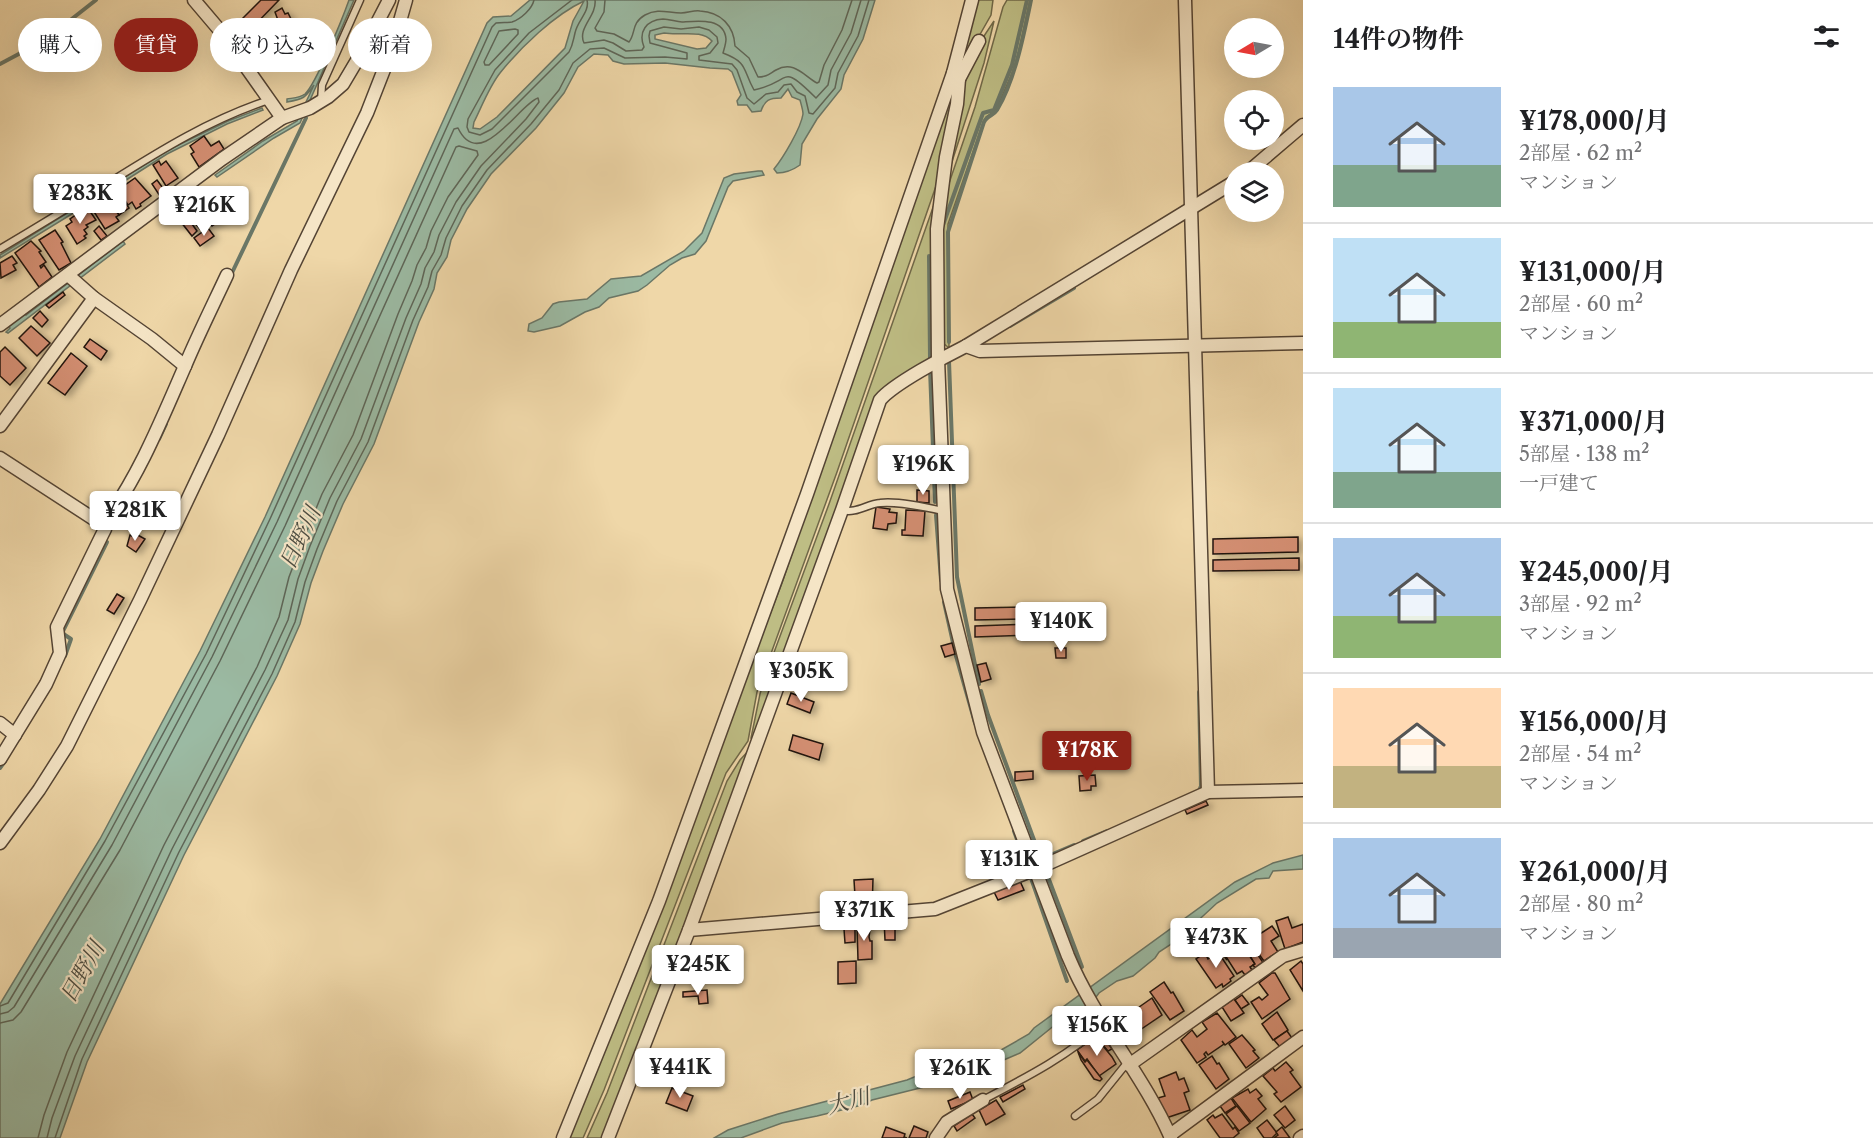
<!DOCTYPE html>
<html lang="ja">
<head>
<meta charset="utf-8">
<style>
  :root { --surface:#fff; --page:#f2f2f2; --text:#202124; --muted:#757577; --line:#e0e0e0; --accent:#8f2418 }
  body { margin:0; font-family:"Libre Caslon Text","Noto Serif JP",serif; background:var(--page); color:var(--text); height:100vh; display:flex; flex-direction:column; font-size:22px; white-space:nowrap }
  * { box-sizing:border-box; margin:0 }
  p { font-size:20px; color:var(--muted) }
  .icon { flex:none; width:33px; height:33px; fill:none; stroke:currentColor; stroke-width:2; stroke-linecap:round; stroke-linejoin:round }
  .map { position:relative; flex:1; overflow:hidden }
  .drawer { display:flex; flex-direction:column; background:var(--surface); width:570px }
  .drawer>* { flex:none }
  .guide { position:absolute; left:18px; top:18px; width:570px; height:54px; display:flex; gap:12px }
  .needle { width:39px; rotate:260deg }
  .controls { position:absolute; left:1224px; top:18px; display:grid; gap:12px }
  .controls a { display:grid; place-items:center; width:60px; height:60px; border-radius:50%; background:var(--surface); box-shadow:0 6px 24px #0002; font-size:30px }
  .price { position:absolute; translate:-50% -51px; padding:0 14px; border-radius:6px; background:#fff; color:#222; font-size:20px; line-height:39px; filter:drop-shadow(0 2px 3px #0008) }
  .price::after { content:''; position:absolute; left:50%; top:36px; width:18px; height:14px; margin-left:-9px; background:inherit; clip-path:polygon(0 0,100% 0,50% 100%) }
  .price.on { background:var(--accent); color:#fff }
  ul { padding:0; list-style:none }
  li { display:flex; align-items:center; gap:18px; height:150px; padding:0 30px }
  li+li { border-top:2px solid var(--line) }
  li span { display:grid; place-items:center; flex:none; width:168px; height:120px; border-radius:0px; color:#555 }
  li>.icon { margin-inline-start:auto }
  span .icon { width:72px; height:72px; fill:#fffc; stroke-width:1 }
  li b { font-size:26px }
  h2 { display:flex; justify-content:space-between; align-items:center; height:72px; padding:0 30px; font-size:26px }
  .pill { padding:0 21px; border-radius:27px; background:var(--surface); box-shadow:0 6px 24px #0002; font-size:21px; line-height:54px }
  .pill.on { background:var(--accent); color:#fff }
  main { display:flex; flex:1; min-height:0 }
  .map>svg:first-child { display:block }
  .green { fill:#bebd84; stroke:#706848; stroke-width:1.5 }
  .water { fill:#9bbaa3; stroke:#6a7767; stroke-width:1.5; fill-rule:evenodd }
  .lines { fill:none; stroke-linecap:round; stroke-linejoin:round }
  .shore { stroke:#5e6658; stroke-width:1.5 }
  .stream { stroke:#6a7767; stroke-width:4 }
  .building { fill:#d48f73; stroke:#21130d; stroke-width:1.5; filter:url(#shadow) }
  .service-casing { stroke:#544434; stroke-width:9 }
  .minor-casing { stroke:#544434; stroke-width:15 }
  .service { stroke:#f5e5c6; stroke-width:6 }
  .minor { stroke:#f5e5c6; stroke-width:12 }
  .labels { text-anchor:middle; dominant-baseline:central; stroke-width:4.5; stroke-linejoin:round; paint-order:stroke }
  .water-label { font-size:22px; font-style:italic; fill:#4c4d42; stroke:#f5e5c6 }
</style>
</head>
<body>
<main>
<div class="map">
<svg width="1303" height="1138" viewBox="0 0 1303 1138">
  <defs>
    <filter id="shadow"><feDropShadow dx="4.5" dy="2.5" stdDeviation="3" flood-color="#0004"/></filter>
  </defs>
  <rect width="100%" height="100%" fill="#efd7a8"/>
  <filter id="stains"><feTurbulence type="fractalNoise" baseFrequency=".00333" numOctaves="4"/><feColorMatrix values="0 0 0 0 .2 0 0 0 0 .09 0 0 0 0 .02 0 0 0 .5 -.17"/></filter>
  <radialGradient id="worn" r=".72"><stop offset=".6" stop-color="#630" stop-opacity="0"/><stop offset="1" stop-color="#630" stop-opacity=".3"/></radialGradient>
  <g class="green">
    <path d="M978,0H993L991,15L962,66V59Z"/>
    <path d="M1007,0H1030L1016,64L996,110L986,117L983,123L948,224L949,348L943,343L941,235L944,198L975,107L1003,7Z"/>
    <path d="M994,21L984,63L948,174C957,120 960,67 994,21Z"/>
    <path d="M950,92H954L936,186L837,472L757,692L748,741L726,773L604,1090L583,1138H567L782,583Z"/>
    <path d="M937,196L934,359L884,392L753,739L751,738L760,694L766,674L829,504Z"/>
    <path d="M751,748L604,1138H587L607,1093L727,781L740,760Z"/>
  </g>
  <g class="water">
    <path d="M349,0H354L300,123L274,138L217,177L215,175L263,141L297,121L314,85C305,98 304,99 287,102V99C292,98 300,98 305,94C316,84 343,17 349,0Z"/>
    <path d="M530,0H875L863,39L844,75L841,89L817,119L802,144L800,165C793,170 786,173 777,173L774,169C783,158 801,128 803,114C803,110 801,104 800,100L792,97L788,89L781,98C769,98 765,100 761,111L752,112L747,105H738L737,101L741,95L732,72L728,69L710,68L665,63L624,64L613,61L608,55L594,54L578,67L564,93L536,128L491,174L467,209L451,240L447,257L437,273L434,289L419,322L374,444L343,504L323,551L311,583L300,624L277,676L184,855L87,1062L60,1138H0V1004L100,839L200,651L265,517L487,23L493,17L511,16ZM584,1L573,21L565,48L497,117L480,129L473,128L474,122C482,106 489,87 500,73C521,47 554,15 584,1ZM664,33C681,36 701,29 712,41L706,48L697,49L655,39V35Z"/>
    <path d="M262,108L263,110L227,124L167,154L93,201L0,258V255L168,150L228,121Z"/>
    <path d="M758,171H762L764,175L733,181L728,187L706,241L695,254L682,258L670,265L647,285L638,291L609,298L599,307L585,312L560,326L534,332L528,331L529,324L542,318L553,304L559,302L587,299L611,279L641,276L684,251L702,233L724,178L734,174Z"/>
    <path d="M123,241L125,244L8,333L6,332L10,328L9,326L24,314L26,315Z"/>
    <path d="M1303,855V869L1273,871L1269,878L1256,879L1217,903L1176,941L1159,952L1155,958L1133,976L1117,981L1099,993L1087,1009L1072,1013L1061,1020L1020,1053L985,1068L940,1083L872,1100L862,1105L817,1116L782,1123L741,1138H714L728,1130L778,1114L907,1080L936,1068L960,1066L994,1054L1029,1034L1034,1028L1235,882L1273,863Z"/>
  </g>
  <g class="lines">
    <g class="shore">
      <path d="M572,0L529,33L495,70L468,119L467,127L469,132L480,135L492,129L569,52C573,45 573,41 575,33C577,21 590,12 587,0"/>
      <path d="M595,0C597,16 577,28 584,43L604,40L613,43L626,51L642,50L644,47C638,32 646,20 663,19C670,19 676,22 682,22C697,21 724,17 726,39C726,44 724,49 723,53C749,63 742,69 754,90C793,82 779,61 816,98L828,85L831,70L851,33L861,0"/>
      <path d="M605,0L604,12L595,28L597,31L614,34L629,42C636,33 631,23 645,15C658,8 668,13 681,13C688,13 694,10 700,11C721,12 734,26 735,46L749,58L758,77C767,77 769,74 776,70C794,60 804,76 817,83L819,82L824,65L842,30L852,0"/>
      <path d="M515,29L518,30V34L489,65H485L484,62L499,31Z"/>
      <path d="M0,1006L8,1003L105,841L206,654L270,519L492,27L496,23C501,22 508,23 512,22C521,19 532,9 534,0"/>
      <path d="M0,1014L8,1012L14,1007L112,845L212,657L277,522L454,129L458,128C480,174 520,103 538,98L539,102L526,119L481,166L456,202L439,235L434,252L425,268L421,284L406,318L361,439L330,498L310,546L298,579L288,620L265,670L172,849L75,1056L52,1118L47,1138"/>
      <path d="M0,1023L13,1020L21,1012L120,850L220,661L285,526L456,147L459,146L477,151L478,155L448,197L431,231L426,248L417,265L412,281L398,314L353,435L322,494L302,543L289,577L279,617L257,667L164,845L67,1052L44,1115L38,1138"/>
      <path d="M55,1138L82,1059L179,852L272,674L295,622L305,582L317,549L337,501L368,442L413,320L428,287L432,271L441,255L446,238L462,206L487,170L531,124L559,90L573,63L590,49L604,48L625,58L665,57L687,59V53L650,43L649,36L650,31L664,27L681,29L699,27L709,30L717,37L718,43L710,53L699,56V60L732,64L737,70L747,98L754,104L766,94L778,92L784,85L791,84L797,92L805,96L809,113L813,114L835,88L838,73L858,36L869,0"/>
    </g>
    <g class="stream">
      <path d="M0,64L45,40L96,0"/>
      <path d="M943,225L983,113L994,110L1012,65L1027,0"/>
      <path d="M929,256L930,358"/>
      <path d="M230,277L306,118"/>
      <path d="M1010,326L1074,288"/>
      <path d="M949,342L948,232L984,122C987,116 994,115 997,110C1015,80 1024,34 1031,0"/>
      <path d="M949,361L957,577L979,684"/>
      <path d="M930,369L935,502"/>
      <path d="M159,439L166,424"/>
      <path d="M936,515L941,580"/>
      <path d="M944,602L956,656L975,723"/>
      <path d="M65,656L71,639L62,633L107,542"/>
      <path d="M981,691L988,715L1041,859L1074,845"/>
      <path d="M0,768L5,761"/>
      <path d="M1199,791L1201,786L1199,692"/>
      <path d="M1014,831L1027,867"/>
      <path d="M1083,841L1107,831"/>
      <path d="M1045,869L1082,967"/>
      <path d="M1031,878L1067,981"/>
    </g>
  </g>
  <g class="building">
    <path d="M261,0H279L249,31L240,21Z"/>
    <path d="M282,8L285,14L288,13L293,23L282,30L279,24L288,19L279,23L275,12Z"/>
    <path d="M204,136L211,146L219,141L224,149L199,167L191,154L194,152L190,146Z"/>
    <path d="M159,161L161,165L166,161L178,178L166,186L153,165Z"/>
    <path d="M135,178L151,196L140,204L141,206L136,209L132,202L128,205L118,190Z"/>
    <path d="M157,180L165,191L160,196L152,184Z"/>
    <path d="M202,189H205L210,196L208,197L225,217L212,226L209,222L200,229L188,215L200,203L194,195Z"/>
    <path d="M121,196L129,208L119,215L110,202Z"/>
    <path d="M102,199L108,207L111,205L119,215L116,217L119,221L105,229L91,207Z"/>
    <path d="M87,207L96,220L86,225L88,227L84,230L87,234L84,236L86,238L77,244L66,226L72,222L70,219Z"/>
    <path d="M187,217L197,231L192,236L181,222Z"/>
    <path d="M99,226L107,236L101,240L94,231Z"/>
    <path d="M208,228L214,236L200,246L194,238Z"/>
    <path d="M55,230L63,242L61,243L71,263L59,270L39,240Z"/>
    <path d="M31,241L41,251L39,252L46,262L40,266L41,268L44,265L52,277L39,287L15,253Z"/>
    <path d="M12,256L17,263L13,265L16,270L1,278L0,263Z"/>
    <path d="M63,292L65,295L49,308L46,305Z"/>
    <path d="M40,311L48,320L42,327L33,318Z"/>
    <path d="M31,326L50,343L37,356L19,338Z"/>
    <path d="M90,339L107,351L101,360L84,347Z"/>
    <path d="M5,347L26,368L10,385L0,376V352Z"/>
    <path d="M71,353L87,366L65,395L48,383Z"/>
    <path d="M917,490L929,491V503L917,502Z"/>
    <path d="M876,507L890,509L889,512L897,513L896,523L888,524L887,530L873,528Z"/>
    <path d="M906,510L925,511L923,536L902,535V530H905Z"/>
    <path d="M134,533L145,539L136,552L127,546L130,535L132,536Z"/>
    <path d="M1298,537V552L1213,554V539Z"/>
    <path d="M1299,558V570L1213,571V560Z"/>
    <path d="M117,594L124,598L114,614L107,610Z"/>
    <path d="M1064,606L1065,618L975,620V608Z"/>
    <path d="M1064,623L1065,634L975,637V626Z"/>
    <path d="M952,643L955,654L945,657L941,646Z"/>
    <path d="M1055,648H1066V658H1056Z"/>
    <path d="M986,663L991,679L981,682L977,665Z"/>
    <path d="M791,693L814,702L810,713L787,704Z"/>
    <path d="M793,735L823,744L819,760L789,750Z"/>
    <path d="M1033,771V779L1015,781V772Z"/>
    <path d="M1095,775L1096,786H1091V790L1080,791L1079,776Z"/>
    <path d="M1206,801L1208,805L1187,814L1185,810Z"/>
    <path d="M873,879L872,911L856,912L854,880Z"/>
    <path d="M1020,881L1024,890L998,900L994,892Z"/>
    <path d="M1288,917L1292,928L1303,924V942L1285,949L1276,921Z"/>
    <path d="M884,919H895V940H885Z"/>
    <path d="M871,923L869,937L870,941H872V959L858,960L857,924Z"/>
    <path d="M1272,926L1279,936L1271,941L1278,952L1264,961L1249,941Z"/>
    <path d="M855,928V942L845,943L844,929Z"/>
    <path d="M1228,939L1232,946L1222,952L1227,960L1218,947Z"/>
    <path d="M1240,941L1255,964L1250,967L1252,970L1245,975L1242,971L1237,974L1223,952Z"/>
    <path d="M1218,952L1234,976L1230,979L1231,981L1223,987L1222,984L1216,988L1196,959L1205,953L1208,959Z"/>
    <path d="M1256,952L1264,964L1256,969L1253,965L1255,964L1250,956Z"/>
    <path d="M856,961V983L838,984V962Z"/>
    <path d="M1301,961L1303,964V991L1290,970Z"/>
    <path d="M1272,973H1275L1290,999L1262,1019L1251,1002L1259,997L1262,1000L1268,995L1259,983Z"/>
    <path d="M1164,982L1171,993L1173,992L1184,1011L1170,1020L1150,992Z"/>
    <path d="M707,990L708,1003L699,1004L698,996L683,997V992Z"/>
    <path d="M1242,995L1249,1004L1241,1009L1235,1000Z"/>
    <path d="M1152,998L1162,1015L1128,1038L1117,1023L1119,1021L1117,1019L1128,1011L1129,1014Z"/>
    <path d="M1234,999L1244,1013L1231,1021L1222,1007Z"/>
    <path d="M1277,1012L1288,1030L1273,1040L1262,1024Z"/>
    <path d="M1217,1013L1236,1037L1225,1045L1222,1041L1224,1044L1208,1055L1206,1052L1204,1054L1206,1057L1197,1063L1181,1040L1192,1030L1197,1037L1207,1029L1202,1022Z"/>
    <path d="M1287,1031L1292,1038L1280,1047L1274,1040Z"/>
    <path d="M1102,1034L1112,1049L1108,1051L1096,1037Z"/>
    <path d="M1242,1035L1255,1050L1253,1051L1259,1058L1246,1068L1229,1044Z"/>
    <path d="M1090,1041L1093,1045L1099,1041L1112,1057L1116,1064L1099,1076L1087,1059L1085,1061L1077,1050Z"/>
    <path d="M1078,1052L1085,1062L1087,1060L1102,1079L1100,1081L1094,1079L1081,1060Z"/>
    <path d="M1212,1056L1217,1064L1219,1063L1229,1079L1216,1089L1199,1065Z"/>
    <path d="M1286,1062L1293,1070L1290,1072L1301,1087L1281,1102L1274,1094L1277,1092L1263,1076L1273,1068L1275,1071Z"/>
    <path d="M1176,1072L1179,1080L1184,1078L1189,1091L1184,1093L1190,1110L1166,1118L1158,1098L1165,1096L1159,1079Z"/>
    <path d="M1023,1085L1025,1089L1003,1102L1000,1097Z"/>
    <path d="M672,1088L693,1096L687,1111L666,1103Z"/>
    <path d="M1248,1089L1250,1093L1256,1089L1262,1096L1258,1099L1266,1109L1251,1122L1232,1098Z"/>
    <path d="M970,1092L973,1100L951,1109L948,1101Z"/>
    <path d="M1231,1098L1236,1106L1225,1113L1220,1106Z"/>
    <path d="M996,1100L1005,1114L986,1125L979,1110Z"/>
    <path d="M1237,1106L1250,1123L1239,1131L1226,1114Z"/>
    <path d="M1285,1106L1295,1120L1285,1128L1274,1115Z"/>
    <path d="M972,1114L975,1118L957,1131L954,1126Z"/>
    <path d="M1222,1114L1233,1129L1235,1127L1239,1133L1233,1138H1220L1207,1120L1213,1115L1215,1118Z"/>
    <path d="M1267,1120L1277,1133L1272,1138H1264L1257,1128Z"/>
    <path d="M914,1126L928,1132L926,1138H909Z"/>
    <path d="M886,1127L905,1134L904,1137L907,1138H882Z"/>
    <path d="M1282,1127L1290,1138H1274L1278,1135L1276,1132Z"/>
  </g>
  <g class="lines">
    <defs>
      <g id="service">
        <path d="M321,102L322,85L360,0"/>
        <path d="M0,249C37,227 73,205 110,182C161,150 211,119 269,100"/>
        <path d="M842,510C856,514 867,504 880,503C898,501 925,507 943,511"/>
        <path d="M983,1100C1023,1079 1070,1055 1103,1024"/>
        <path d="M1075,1116L1098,1099L1127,1063"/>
      </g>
      <g id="minor">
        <path d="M194,0L222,33L282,118"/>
        <path d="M1185,0L1208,792"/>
        <path d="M953,73L959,79L957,104L946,157L937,229L938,359L947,589L983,732L1068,956C1095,1021 1143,1074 1171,1138"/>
        <path d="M959,79L979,41"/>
        <path d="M1248,172L1303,125"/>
        <path d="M94,298L152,339L185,366"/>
        <path d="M0,325L222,159L282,118L310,108L328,97L343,84L362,52L389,0"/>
        <path d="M966,346L980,351L1303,343"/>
        <path d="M0,426L94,298L68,275"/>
        <path d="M0,458L103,525"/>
        <path d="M0,723L15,735"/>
        <path d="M0,759L46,684L60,653L57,627L101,537L105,529L103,525C139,476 161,421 185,366C198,335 213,305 227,275"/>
        <path d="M0,843L39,790L67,746L140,600L218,435L291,270L367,113L392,49L406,0"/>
        <path d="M689,930L935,909L1036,869L1208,792L1303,790"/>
        <path d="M1129,1065L1283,956L1303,950"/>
        <path d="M1170,1135L1303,1037"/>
        <path d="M563,1138L659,901L807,494L953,73L972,0"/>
        <path d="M608,1138L689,930L842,510L880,400C893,384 946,356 966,346L1234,182"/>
        <path d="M936,1138L947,1122L983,1100"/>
        <path d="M1300,1138L1303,1136"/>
      </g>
    </defs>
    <use href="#service" class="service-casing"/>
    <use href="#minor" class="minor-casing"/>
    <use href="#service" class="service"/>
    <use href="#minor" class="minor"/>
  </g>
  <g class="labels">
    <g class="water-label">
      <text transform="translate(300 538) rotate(-65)">日野川</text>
      <text transform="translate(82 972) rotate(-61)">日野川</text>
      <text transform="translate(848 1101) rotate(-15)">大川</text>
    </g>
  </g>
  <rect width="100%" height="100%" filter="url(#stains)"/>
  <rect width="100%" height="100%" fill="url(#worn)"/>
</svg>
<div class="controls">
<a><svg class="needle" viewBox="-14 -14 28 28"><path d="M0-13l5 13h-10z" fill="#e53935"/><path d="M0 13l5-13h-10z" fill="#757577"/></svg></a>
<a><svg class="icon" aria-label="locate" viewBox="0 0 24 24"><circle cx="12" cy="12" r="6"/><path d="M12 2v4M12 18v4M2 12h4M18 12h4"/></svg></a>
<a><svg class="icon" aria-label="layers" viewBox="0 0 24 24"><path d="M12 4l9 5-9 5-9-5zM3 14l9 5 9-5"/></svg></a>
</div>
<b class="price" style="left:80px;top:225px">¥283K</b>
<b class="price" style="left:204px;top:237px">¥216K</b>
<b class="price" style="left:923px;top:496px">¥196K</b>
<b class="price" style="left:135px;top:542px">¥281K</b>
<b class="price" style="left:1061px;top:653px">¥140K</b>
<b class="price" style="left:801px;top:703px">¥305K</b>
<b class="price on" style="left:1087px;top:782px">¥178K</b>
<b class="price" style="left:1009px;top:891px">¥131K</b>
<b class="price" style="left:864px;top:942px">¥371K</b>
<b class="price" style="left:1216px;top:969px">¥473K</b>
<b class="price" style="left:698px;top:996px">¥245K</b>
<b class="price" style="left:1097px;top:1057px">¥156K</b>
<b class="price" style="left:680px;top:1099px">¥441K</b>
<b class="price" style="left:960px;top:1100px">¥261K</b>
<div class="guide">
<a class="pill">購入</a>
<a class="pill on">賃貸</a>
<a class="pill">絞り込み</a>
<a class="pill">新着</a>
</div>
</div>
<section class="drawer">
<h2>14件の物件<svg class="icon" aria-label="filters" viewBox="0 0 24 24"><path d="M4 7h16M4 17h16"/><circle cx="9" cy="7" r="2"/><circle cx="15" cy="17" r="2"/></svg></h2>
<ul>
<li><span style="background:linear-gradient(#a9c7e8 65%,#7fa58c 0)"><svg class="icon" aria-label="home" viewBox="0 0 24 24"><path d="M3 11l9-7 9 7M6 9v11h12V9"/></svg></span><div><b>¥178,000/月</b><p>2部屋 · 62 m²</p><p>マンション</p></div></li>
<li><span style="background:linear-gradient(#bfe0f5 70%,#8fb573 0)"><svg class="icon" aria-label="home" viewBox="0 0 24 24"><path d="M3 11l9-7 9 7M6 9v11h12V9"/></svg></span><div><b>¥131,000/月</b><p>2部屋 · 60 m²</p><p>マンション</p></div></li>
<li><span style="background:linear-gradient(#bfe0f5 70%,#7fa58c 0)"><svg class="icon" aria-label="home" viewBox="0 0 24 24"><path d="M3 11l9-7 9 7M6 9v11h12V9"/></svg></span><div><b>¥371,000/月</b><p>5部屋 · 138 m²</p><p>一戸建て</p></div></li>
<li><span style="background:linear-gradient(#a9c7e8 65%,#8fb573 0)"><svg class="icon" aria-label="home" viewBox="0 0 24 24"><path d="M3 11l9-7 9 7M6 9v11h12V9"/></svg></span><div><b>¥245,000/月</b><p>3部屋 · 92 m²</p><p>マンション</p></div></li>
<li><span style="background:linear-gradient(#ffd9b3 65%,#c2b280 0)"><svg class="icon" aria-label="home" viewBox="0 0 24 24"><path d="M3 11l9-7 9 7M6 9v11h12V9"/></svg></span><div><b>¥156,000/月</b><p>2部屋 · 54 m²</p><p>マンション</p></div></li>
<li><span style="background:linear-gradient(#a9c7e8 75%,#9aa5b1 0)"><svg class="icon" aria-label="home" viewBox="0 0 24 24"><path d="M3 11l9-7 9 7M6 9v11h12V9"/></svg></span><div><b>¥261,000/月</b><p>2部屋 · 80 m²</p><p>マンション</p></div></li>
</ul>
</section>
</main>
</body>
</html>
